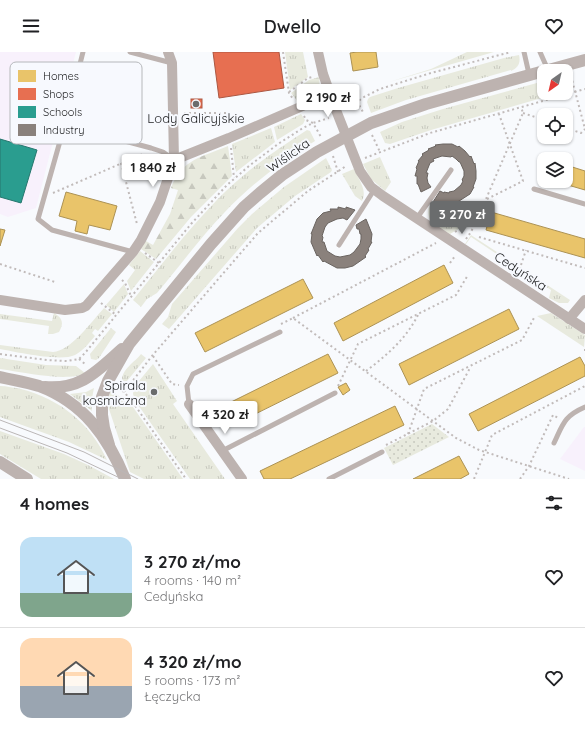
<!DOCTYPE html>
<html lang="en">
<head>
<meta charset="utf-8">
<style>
  :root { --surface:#fff; --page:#f6f6f6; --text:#202124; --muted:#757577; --line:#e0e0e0; --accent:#6a6c6d }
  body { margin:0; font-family:Quicksand,sans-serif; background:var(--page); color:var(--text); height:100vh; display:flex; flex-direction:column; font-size:15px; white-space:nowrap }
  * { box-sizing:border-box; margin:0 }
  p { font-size:13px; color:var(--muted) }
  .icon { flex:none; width:22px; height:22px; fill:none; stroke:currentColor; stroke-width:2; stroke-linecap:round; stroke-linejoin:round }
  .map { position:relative; height:427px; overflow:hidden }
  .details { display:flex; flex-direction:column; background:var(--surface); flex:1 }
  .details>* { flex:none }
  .needle { width:26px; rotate:214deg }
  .tools { position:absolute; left:537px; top:12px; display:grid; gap:8px }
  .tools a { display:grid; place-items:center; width:36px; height:36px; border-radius:8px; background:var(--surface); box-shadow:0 1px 3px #0004; font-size:20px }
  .price { position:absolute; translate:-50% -34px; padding:0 9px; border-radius:4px; background:#fff; color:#222; font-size:13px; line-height:26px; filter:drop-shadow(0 1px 2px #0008) }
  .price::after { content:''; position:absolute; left:50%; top:24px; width:12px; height:9px; margin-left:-6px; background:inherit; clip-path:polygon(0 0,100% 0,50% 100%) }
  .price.selected { background:var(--accent); color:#fff }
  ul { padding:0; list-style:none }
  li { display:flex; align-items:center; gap:12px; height:100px; padding:0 20px }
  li+li { border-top:1px solid var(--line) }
  li span { display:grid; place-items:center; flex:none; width:112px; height:80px; border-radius:12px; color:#555 }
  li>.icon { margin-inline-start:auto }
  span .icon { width:48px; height:48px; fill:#fffc; stroke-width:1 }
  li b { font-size:17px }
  h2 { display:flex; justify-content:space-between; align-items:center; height:48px; padding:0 20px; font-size:17px }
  header { display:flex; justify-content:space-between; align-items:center; height:52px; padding:0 20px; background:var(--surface); font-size:18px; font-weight:600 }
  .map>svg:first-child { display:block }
  .education { fill:#f8f1fc }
  .grass { fill:url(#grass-tufts) }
  .forest { fill:url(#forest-firs) }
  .park { fill:url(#park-dots) }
  .homes { fill:#e9c46a; stroke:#ac9254 }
  .shops { fill:#e76f51; stroke:#ab5742 }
  .schools { fill:#2a9d8f; stroke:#26776e }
  .industry { fill:#8a817c; stroke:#6a6460 }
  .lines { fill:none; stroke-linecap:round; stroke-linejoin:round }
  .path { stroke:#c1bbba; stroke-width:2; stroke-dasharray:2 3; stroke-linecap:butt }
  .service { stroke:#bdb3b0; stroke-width:5 }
  .minor { stroke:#bdb3b0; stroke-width:10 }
  .tertiary { stroke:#bdb3b0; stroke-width:12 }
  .tram { stroke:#bab6b6; stroke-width:1 }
  .poi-dot { fill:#6a6c6d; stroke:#f7f9fe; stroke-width:1.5 }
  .labels { text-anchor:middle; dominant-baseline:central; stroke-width:4; stroke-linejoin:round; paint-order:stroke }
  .poi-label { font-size:13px; fill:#1e1f20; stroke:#f7f9fe }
  .street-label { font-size:13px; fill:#1e1f20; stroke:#f7f9fe }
  .key { fill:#f7f9fe; stroke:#b6b8bb; stroke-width:1 }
  .key-label { font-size:11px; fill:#1e1f20 }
</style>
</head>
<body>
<header><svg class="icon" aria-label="menu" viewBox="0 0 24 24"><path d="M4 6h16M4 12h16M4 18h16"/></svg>Dwello<svg class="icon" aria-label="heart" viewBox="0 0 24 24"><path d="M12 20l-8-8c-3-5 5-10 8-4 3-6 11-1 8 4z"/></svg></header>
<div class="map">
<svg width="585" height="427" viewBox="0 0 585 427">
  <defs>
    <pattern id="grass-tufts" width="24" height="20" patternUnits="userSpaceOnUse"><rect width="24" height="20" fill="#e8eade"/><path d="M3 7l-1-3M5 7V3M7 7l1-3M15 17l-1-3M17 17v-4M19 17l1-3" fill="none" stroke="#c7c8be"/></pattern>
    <pattern id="forest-firs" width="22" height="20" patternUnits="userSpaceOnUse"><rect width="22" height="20" fill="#e8eade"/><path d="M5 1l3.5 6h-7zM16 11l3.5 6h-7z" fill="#c7c8be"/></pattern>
    <pattern id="park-dots" width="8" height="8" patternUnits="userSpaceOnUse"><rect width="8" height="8" fill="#e8eade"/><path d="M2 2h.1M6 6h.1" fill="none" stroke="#c7c8be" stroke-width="1.8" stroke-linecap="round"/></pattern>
  </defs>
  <rect width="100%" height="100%" fill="#f8fafd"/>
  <g class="education">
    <path d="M0,0H76L36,156L8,165L0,162Z"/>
    <path d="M584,375H585V419L560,407Z"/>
  </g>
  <g class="grass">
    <path d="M285,0H303L308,25L290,38Z"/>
    <path d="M467,0H494L389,30L431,17Z"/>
    <path d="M519,3C521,11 518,16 511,19V18L406,48L371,61L367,50L368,47L370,45L398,36L504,6Z"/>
    <path d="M319,25C322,42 311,45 298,50L291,41L309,28Z"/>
    <path d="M544,29V41H559L431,78L390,92L385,91L380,80L402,70L443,57Z"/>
    <path d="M301,62L305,68L303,72L277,88L274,75Z"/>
    <path d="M271,76L275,90L236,120L232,92Z"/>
    <path d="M307,78L310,79L315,89C282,109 250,133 224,161C200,186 179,215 157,241L147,247L141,255L133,248C163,211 192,172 226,139C251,115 279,96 307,78Z"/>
    <path d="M380,105L391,130L385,139L371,127L363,112Z"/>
    <path d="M326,106L332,118L331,120L295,144L257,176L169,277L162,272L168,265L172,252L238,176L252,162L284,135Z"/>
    <path d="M354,117C358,126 368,139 362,149L355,144L342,122Z"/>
    <path d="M429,155L460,176L450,182C439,175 425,171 429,155Z"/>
    <path d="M471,183L570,248L568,251H559L549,246L551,238L471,185L466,192H465Z"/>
    <path d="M140,199L154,210L131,239L127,229L135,218L129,213Z"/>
    <path d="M124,232L128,242L114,260L106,253Z"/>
    <path d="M104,256L112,262L98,279L95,277L92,281L95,284C89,291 83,299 75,303C61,310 16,300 0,297V293L53,300C71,299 92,269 104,256Z"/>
    <path d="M54,261C63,266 64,272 59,280L53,282H48L49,274L0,267V262L52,269Z"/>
    <path d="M551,261L585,283L584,295L537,264Z"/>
    <path d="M111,276L116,280L99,306L96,308L91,307L90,302Z"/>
    <path d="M141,302L146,306L127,329L124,330L122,328C122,317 135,310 141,302Z"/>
    <path d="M0,306L46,313L76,314L85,321C69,330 26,321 7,318L0,317Z"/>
    <path d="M153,312L177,349L173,352L225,427H190L136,350L133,342L134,335Z"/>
    <path d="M0,334C7,334 14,336 21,337C60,347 91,372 107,408L69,390L0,365Z"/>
    <path d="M94,336L91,351L92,359L70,342L86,340Z"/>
    <path d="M110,338L127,349L133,355L183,427H144L130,420L109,357L108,350Z"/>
    <path d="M0,379L64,402L88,413L114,427H41L0,402Z"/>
  </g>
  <path class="forest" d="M228,94L232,124L191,165L156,207L141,197L146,189L153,193L170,162L178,138L171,136C182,107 202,105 228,94Z"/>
  <path class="park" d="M432,372L449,385L393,413L384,396Z"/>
  <g class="homes">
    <path d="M357,0H376L378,15L353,19L350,1Z"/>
    <path d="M566,113L585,119V138L554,129H566Z"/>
    <path d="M66,140L117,154L110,178L89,173L87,182L75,179L77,169L59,164Z"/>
    <path d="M491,160L585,187V206L486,178Z"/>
    <path d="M0,177L5,178L0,194Z"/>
    <path d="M444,213L453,231L343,289L334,271Z"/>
    <path d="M303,227L313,246L205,300L195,281Z"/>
    <path d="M509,257L519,277L409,333L399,312Z"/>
    <path d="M328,302L338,321L227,376L217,357Z"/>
    <path d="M580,305L585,314V324L478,379L469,362Z"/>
    <path d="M346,331L350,338L343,343L338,335Z"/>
    <path d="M395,354L404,373L290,427H264L260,419Z"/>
    <path d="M459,404L469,422L460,427H413Z"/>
  </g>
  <g class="shops">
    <path d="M213,0H279L284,36L219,46Z"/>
    <rect x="191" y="47" width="11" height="9"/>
  </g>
  <path class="schools" d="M0,87L37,98L21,151L0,145Z"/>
  <g class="industry">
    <path d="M443,92H452L458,95L459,94L465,99L470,105L471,104L474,112L475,111L476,119V127L473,135H474L470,142L456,151L449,152V153H441L433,150L440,139L444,141V140L449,141V140L454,139L461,133L463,129L462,128L464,124V119L460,110H459L456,107L452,104L451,105L442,104L433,107L434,109L430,111L426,121H428L427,126L428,131L431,135L421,140L418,132H417V124H415L417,117L416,116L419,109H418L423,103L422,102L429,98L428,97L436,94L435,93Z"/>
    <path d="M338,155L346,157V155L355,158L347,168L343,166L337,167L328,171L325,175L322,184L323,185L322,190H324L327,199L335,204L340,205L350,203L354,200L360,192L361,187V182H360L359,177H357L356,173L366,167L372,182L371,190H372L368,197L369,198L365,204L366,205L353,214L345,216H337L324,209L323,210L318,203L317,204L311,190L312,182H311L317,167L323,161L331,159L330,157H338Z"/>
  </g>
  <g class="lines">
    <g class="path">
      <path d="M283,0L289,41L293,47"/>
      <path d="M571,24L585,77"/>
      <path d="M289,40L308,26L312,25"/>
      <path d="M357,49L364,62"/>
      <path d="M347,57L364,45L380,37L431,21L511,0"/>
      <path d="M184,61H228"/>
      <path d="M523,61L544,68"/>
      <path d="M304,64L306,68L313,71L321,85"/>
      <path d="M566,76L581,81L585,77"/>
      <path d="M372,83L380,100"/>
      <path d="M231,96L234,126"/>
      <path d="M333,104L338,120"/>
      <path d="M365,106L430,81L585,37"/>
      <path d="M121,111L137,172"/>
      <path d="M53,141L143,102"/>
      <path d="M487,147L523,129L499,62"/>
      <path d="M455,180L463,175"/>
      <path d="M479,185L585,216"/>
      <path d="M466,187L471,180L486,147L523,61L521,55"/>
      <path d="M145,201L159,211"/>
      <path d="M450,211L455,204"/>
      <path d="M0,212L55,230"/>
      <path d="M521,213L526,198"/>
      <path d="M122,228L125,231L131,244"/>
      <path d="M101,251L116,263"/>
      <path d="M293,266L436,191"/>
      <path d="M281,272L293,266L456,386L479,398L569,427"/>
      <path d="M585,299V297"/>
      <path d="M0,302L47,308L67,309L79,307L85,301L191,172L227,133L249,114L278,92L303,76L313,71L329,66"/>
      <path d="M153,304L172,332L179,333"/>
      <path d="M79,307L85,312"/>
      <path d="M366,319C386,304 406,287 418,263"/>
      <path d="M338,334L358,292L456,243L468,223"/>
      <path d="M118,336L124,340L132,349L186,427"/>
      <path d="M124,340L152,304L258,181L308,139L346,114"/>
      <path d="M408,382L424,337L522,288L534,266"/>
      <path d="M386,393L433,369L448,357L470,316"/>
      <path d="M474,427L492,383L585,334"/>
      <path d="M520,427L529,414L553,363L558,366"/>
    </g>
    <g class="service">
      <path d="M83,0L66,68L38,167L52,178L133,200"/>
      <path d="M130,0L172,11"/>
      <path d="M524,0L529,22"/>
      <path d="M540,0L548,18"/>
      <path d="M65,73L151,96L163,100L174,108"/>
      <path d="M534,137L585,152"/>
      <path d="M417,166L451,118"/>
      <path d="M339,193L374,138"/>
      <path d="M189,352L187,334L193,322L280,280"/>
      <path d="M554,391C563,372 564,364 585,355"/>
      <path d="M222,399L335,341"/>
      <path d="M329,427L382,400"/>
    </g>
    <g class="minor">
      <path d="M168,0L172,11L174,108"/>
      <path d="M318,0L323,22L334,53L360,119L371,135L383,144L585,277"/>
      <path d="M0,248L65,258L82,256L86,254L133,200L141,188L160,150L174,108L229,86L330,42"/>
      <path d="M569,267L585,248"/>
      <path d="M189,352L242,427"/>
    </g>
    <g class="tertiary">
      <path d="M545,19L585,8"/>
      <path d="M0,325C13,328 27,330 39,334C84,351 108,385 125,427"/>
      <path d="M45,335C81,338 97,319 122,297"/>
      <path d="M109,393L104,376L102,363V345L108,329L129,292L211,192L244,155L260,141L282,123L317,100L371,71L426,52L544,19"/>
      <path d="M0,410L27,427"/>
    </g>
    <g class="tram">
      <path d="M0,368L84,400L138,427"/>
      <path d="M0,376L67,401L122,427"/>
    </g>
  </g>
  <g class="poi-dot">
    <circle cx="196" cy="52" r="4"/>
    <circle cx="154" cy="340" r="4"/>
  </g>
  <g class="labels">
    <g class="poi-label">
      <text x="196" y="66">Lody Galicyjskie</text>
      <text x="146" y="333" text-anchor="end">Spirala<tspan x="146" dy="15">kosmiczna</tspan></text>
    </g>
    <g class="street-label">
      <text transform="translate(288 103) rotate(-35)">Wiślicka</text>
      <text transform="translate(521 219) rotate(33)">Cedyńska</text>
    </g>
  </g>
  <rect x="10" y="10" width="132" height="82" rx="6" class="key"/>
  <rect x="18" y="18" width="18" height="12" fill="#e9c46a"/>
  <rect x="18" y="36" width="18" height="12" fill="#e76f51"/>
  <rect x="18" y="54" width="18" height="12" fill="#2a9d8f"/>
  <rect x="18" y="72" width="18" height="12" fill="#8a817c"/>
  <g class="key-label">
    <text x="43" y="28">Homes</text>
    <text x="43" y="46">Shops</text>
    <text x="43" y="64">Schools</text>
    <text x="43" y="82">Industry</text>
  </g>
</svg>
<div class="tools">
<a><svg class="needle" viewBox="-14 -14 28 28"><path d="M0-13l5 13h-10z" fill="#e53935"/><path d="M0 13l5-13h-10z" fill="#757577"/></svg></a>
<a><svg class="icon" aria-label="locate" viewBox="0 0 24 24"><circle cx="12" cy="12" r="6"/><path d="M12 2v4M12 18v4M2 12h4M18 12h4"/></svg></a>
<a><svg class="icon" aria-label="layers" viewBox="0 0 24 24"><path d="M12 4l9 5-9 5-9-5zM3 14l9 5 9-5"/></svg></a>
</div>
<b class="price" style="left:328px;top:66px">2 190 zł</b>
<b class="price" style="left:153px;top:136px">1 840 zł</b>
<b class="price selected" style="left:462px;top:183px">3 270 zł</b>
<b class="price" style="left:225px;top:383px">4 320 zł</b>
</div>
<section class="details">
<h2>4 homes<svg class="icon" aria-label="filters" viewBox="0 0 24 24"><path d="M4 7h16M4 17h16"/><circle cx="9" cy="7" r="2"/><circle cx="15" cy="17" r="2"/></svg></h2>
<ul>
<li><span style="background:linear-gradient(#bfe0f5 70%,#7fa58c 0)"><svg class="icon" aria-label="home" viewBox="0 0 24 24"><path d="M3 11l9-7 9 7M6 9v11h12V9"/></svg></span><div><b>3 270 zł/mo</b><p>4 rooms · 140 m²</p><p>Cedyńska</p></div><svg class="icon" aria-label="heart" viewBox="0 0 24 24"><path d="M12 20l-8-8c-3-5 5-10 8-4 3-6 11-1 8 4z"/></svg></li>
<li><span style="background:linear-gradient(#ffd9b3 60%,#9aa5b1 0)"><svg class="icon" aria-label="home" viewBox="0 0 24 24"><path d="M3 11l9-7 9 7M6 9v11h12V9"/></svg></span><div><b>4 320 zł/mo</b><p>5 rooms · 173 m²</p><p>Łęczycka</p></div><svg class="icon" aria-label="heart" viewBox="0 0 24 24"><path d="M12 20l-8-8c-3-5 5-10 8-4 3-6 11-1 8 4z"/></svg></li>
</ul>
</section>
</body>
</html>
